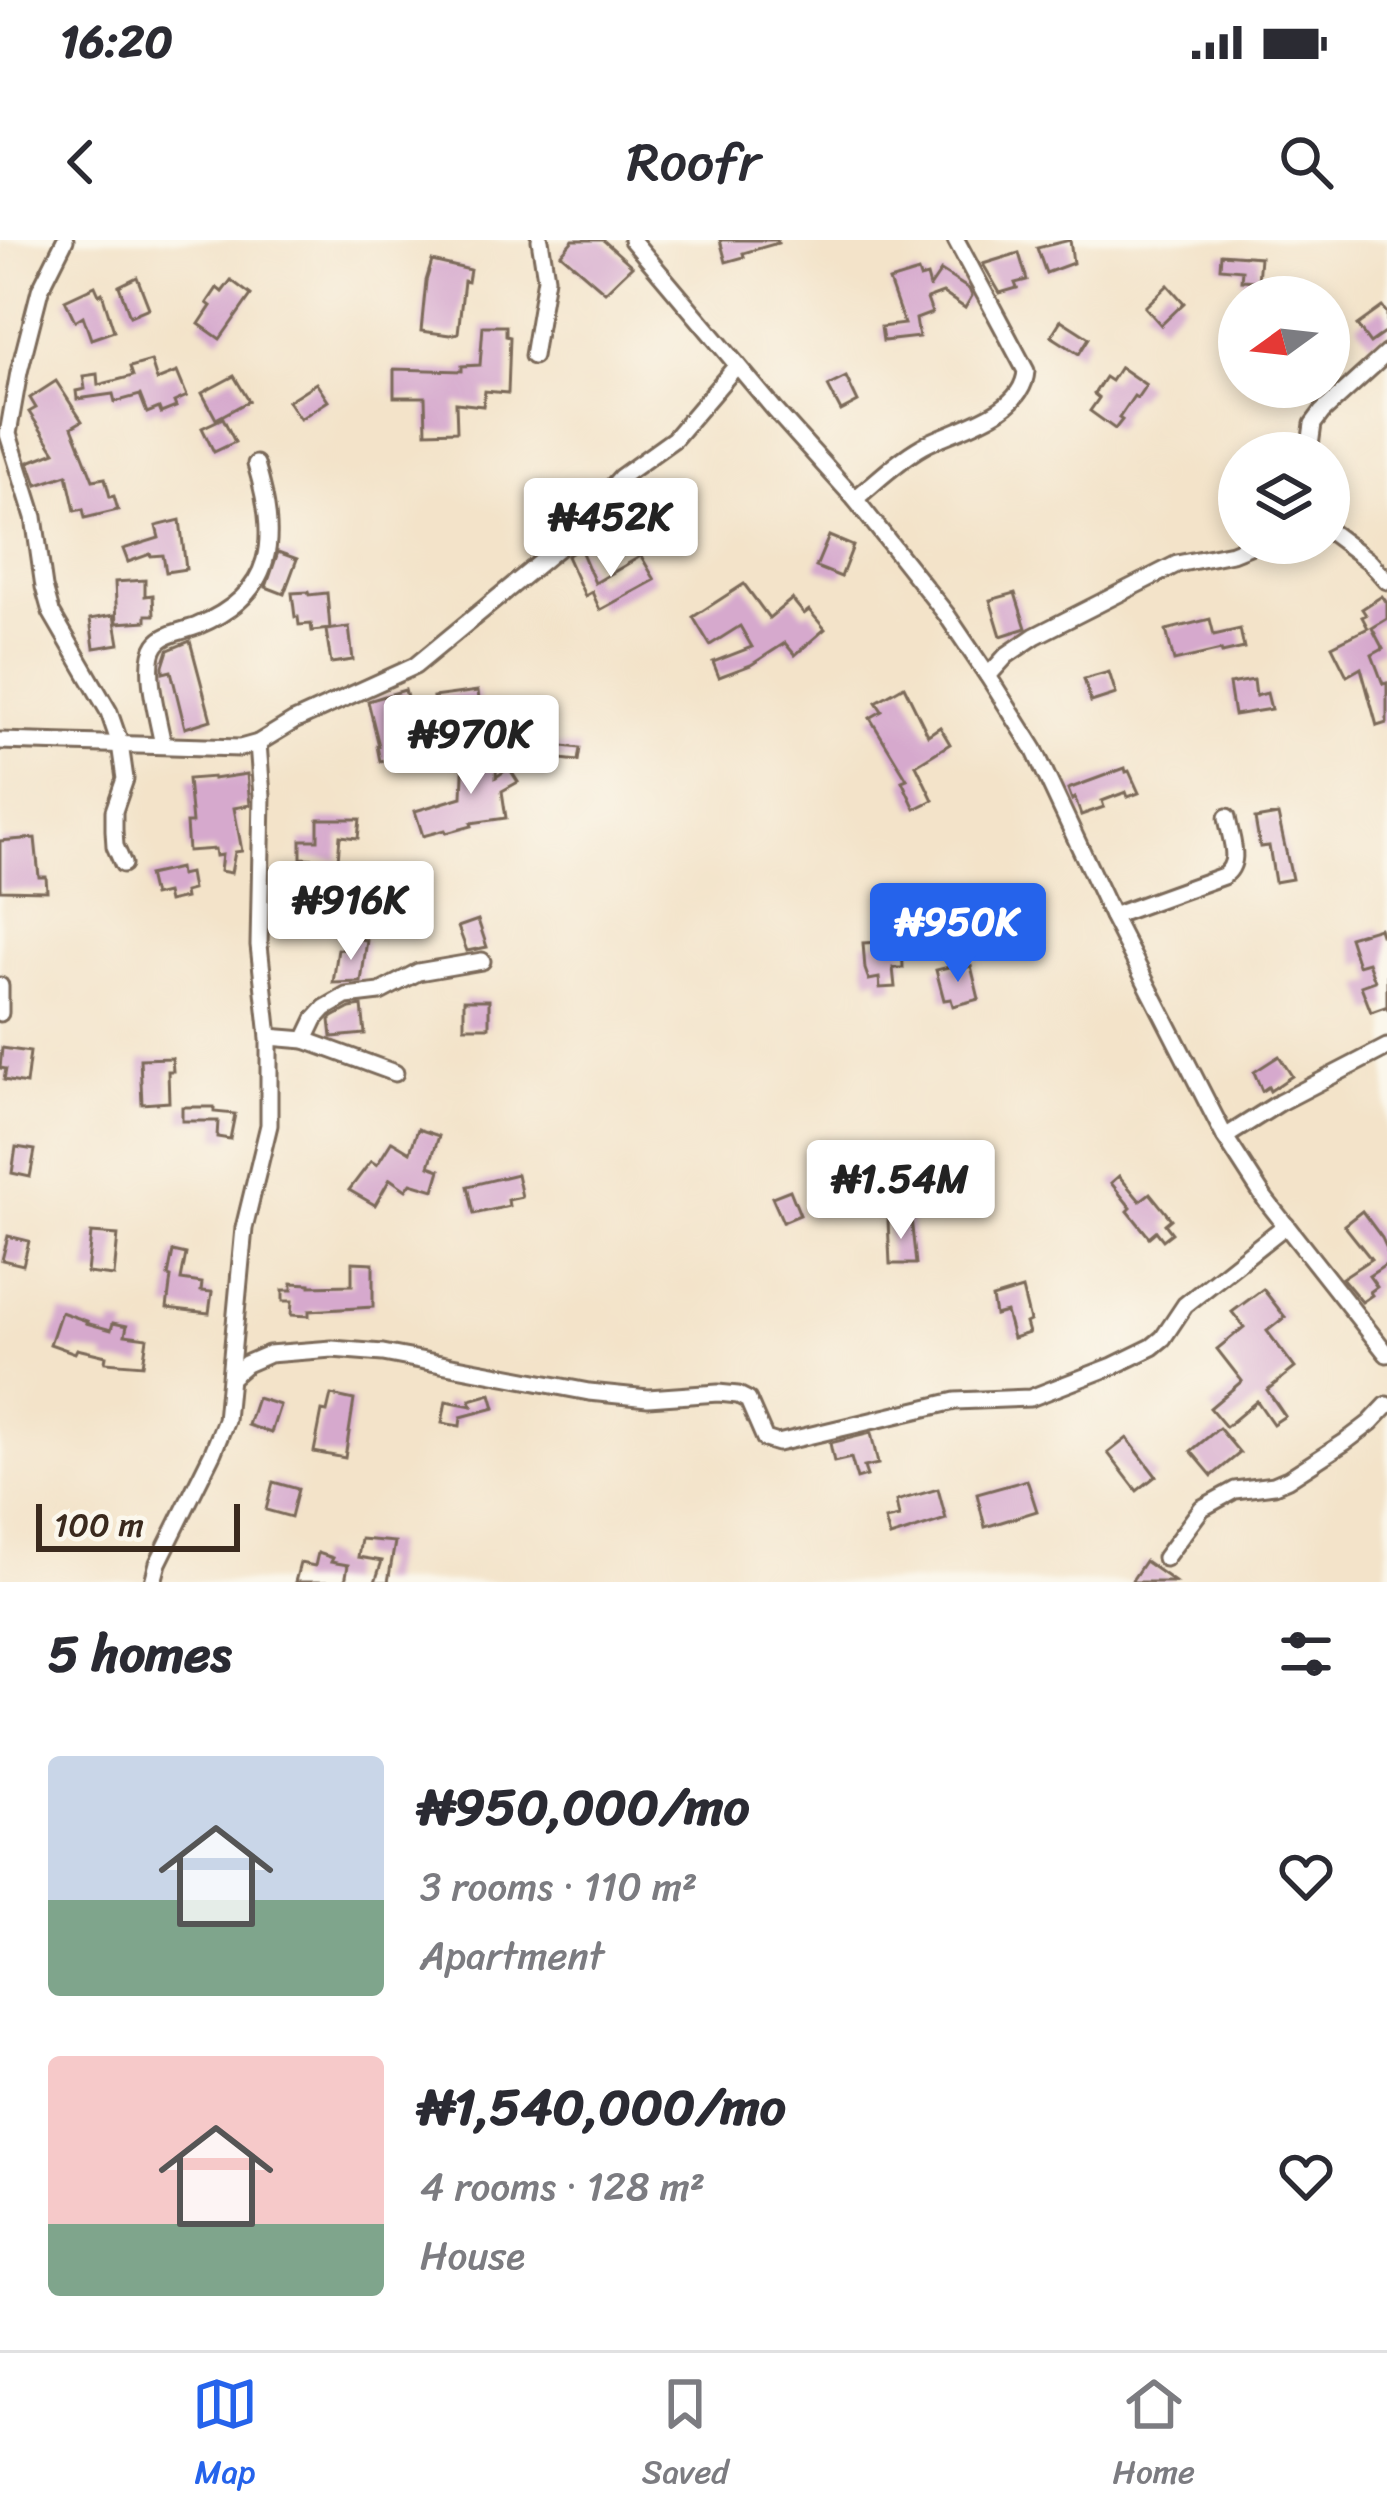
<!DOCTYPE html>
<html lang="en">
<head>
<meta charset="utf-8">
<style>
  :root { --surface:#fff; --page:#f2f2f3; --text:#2b2b33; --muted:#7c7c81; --line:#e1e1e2; --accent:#2563eb }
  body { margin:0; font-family:Sriracha,sans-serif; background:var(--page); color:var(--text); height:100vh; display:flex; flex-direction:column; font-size:45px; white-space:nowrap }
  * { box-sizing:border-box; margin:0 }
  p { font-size:39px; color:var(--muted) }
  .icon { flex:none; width:66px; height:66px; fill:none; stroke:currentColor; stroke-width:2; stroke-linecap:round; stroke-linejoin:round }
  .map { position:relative; height:1342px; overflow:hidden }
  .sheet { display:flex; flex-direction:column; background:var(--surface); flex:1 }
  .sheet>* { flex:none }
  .needle { width:78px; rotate:255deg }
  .tools { position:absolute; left:1218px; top:36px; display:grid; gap:24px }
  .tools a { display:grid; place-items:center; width:132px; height:132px; border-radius:50%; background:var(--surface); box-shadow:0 6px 18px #0003; font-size:60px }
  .scale { position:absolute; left:36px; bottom:30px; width:204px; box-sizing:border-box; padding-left:12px; border:6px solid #3b2a1e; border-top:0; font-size:33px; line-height:42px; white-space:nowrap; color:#3b2a1e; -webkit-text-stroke:9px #fbf7ec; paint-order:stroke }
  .price { position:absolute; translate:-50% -102px; padding:0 27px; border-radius:12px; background:#fff; color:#222; font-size:39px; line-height:78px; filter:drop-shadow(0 3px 6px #0008) }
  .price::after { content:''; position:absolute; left:50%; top:72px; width:36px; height:27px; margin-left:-18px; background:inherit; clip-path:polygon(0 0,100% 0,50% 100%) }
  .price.selected { background:var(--accent); color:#fff }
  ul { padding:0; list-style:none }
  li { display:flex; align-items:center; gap:36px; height:300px; padding:0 48px }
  li span { display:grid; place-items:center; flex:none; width:336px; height:240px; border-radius:12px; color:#555 }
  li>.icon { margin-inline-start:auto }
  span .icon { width:144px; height:144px; fill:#fffc; stroke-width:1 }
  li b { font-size:51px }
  h2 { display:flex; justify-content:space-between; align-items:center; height:144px; padding:0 48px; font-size:51px }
  .status { display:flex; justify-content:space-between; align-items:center; height:84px; padding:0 60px; background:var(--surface); direction:ltr }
  .status svg { height:33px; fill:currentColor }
  header { display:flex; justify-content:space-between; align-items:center; height:156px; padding:0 48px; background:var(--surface); font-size:54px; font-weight:600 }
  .dock { display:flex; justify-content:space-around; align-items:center; height:168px; border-top:3px solid var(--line); background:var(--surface); font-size:33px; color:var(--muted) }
  .dock a { display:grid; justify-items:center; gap:6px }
  .dock .selected { color:var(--accent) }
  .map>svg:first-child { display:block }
  .building { fill:#d6a9cd }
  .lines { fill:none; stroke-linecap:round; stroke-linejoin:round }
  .minor-casing { stroke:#7b6b5a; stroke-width:21 }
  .minor { stroke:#fff; stroke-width:15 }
</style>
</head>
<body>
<div class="status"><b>16:20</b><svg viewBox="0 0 49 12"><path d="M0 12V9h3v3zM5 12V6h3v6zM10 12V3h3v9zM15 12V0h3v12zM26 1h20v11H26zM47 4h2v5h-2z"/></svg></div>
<header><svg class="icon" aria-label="back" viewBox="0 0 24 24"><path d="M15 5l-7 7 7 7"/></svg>Roofr<svg class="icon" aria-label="search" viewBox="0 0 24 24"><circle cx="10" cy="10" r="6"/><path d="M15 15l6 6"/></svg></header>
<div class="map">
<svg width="1387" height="1342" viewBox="0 0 1387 1342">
  <rect width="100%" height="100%" fill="#fbf7ec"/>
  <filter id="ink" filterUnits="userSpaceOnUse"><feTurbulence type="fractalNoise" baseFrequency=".00833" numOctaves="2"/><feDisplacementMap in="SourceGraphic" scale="24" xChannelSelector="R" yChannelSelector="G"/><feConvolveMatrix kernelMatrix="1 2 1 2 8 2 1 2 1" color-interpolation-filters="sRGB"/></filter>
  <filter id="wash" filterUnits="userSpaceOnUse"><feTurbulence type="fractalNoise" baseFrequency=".004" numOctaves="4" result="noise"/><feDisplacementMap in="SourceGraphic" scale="48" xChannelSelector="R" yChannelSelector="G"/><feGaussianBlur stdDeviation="2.7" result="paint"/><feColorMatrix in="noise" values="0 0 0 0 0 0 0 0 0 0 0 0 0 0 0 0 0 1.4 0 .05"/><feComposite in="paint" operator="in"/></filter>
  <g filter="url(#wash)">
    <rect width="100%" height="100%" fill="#f3e3c9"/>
    <g id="blocks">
      <g class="building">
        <path d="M573,0H603L632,26L605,52L561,14Z"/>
        <path d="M720,0H777L778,3L743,13L744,17L726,22Z"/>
        <path d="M1070,0L1073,23L1046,33L1037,8Z"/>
        <path d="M1019,13L1027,40L1015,43L1017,48L1000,53L983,24Z"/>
        <path d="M1221,14L1260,17L1258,41L1241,40L1242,30L1220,28Z"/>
        <path d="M432,21L470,30L468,42L464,41L458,93L450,95L421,91L426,41Z"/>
        <path d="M941,31L969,49L972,56L965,68L943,53L927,59L932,73L916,79L919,97L883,101L881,87L904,84L889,41L918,32L920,38L927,36L930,47Z"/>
        <path d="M137,37L149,68L130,76L119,46Z"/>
        <path d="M231,40L251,55L220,99L199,84L211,66L207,63L217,48L222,52Z"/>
        <path d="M1168,45L1184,63L1161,85L1145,67Z"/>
        <path d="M95,46L99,55L102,53L114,91L91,99L83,76L75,81L65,60Z"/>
        <path d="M1382,67L1387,73V91L1370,103L1357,85Z"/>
        <path d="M1061,80L1089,98L1079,114L1051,96Z"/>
        <path d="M483,86H506V96L510,97L508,153L485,151L483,166L456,163L457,191L426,192L425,157H394V129L462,131V126L480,125Z"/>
        <path d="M151,121L157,140L177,132L187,156L174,162L176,167L161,173L159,168L147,173L140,155L115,162L113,154L77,159L76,151L85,149L83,136L97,134L98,145L133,136L130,127Z"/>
        <path d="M1120,127L1146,145L1137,158L1134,156L1119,178L1122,180L1115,189L1090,171L1099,158L1094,154L1105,137L1111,141Z"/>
        <path d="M234,136L249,161L216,179L202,153Z"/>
        <path d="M846,137L858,162L841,171L828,146Z"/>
        <path d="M56,141L82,181L72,187L93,240L105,238L110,257L114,256L118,270L85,278L83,269L75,271L67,235L37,245L29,222L55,212L29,172L36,168L30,158Z"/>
        <path d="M316,143L328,161L300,179L288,161Z"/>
        <path d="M223,178L235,202L214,212L202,188Z"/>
        <path d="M180,280L186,329L166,332L163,315L151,316L150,314L128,322L123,309L159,298L156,286Z"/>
        <path d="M829,296L853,306L841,337L816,327Z"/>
        <path d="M580,308L595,343L641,316L655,340L600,370L592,352L585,356L567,316Z"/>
        <path d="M278,312L297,319L284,354L266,347Z"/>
        <path d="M145,340V356L153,355L154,375H146V381L117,383L115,342Z"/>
        <path d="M744,344L769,378L792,359L804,374L809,370L825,389L795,415L785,403L751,425L719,437L713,422L752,407L740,386L710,405L693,377Z"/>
        <path d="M308,352L309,355L327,353L330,389L312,391L311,384L299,385L298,377H295L292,353Z"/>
        <path d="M1015,353L1026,388L1001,396L990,360Z"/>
        <path d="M1382,356L1387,363V379L1372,388L1383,409L1372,415L1383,444L1387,443V483L1377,486L1361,428L1347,436L1332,406L1368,388L1362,377L1366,375L1362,369Z"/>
        <path d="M114,375L119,404L94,408L90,379Z"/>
        <path d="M1210,379L1214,395L1240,389L1244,408L1222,413L1221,410L1174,421L1166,390Z"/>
        <path d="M349,387L353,420L331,423L326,390Z"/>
        <path d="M190,401L211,480L185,488L171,431L163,433V426L168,410Z"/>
        <path d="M1109,432L1116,454L1091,462L1084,439Z"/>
        <path d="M1254,440L1256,456L1267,453L1271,469L1234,475L1229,444Z"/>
        <path d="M904,446L928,495L940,487L950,504L916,525L933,560L915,569L902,541L907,539L870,478L882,471L876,462Z"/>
        <path d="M405,450L418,500L436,495L440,510L380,521L377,506H379L368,461Z"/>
        <path d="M478,451L481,477L436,482L433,457Z"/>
        <path d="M546,504L580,508L578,521L544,517Z"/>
        <path d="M464,510L497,514L496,537L509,528L518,542L502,551L506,578L471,583L472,586L446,593L445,590L423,596L415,571L462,557Z"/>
        <path d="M1125,528L1126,532L1129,531L1139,553L1128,557L1126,552L1102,561L1104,567L1081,575L1075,558L1072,560L1068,549Z"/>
        <path d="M247,534L250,565L234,568L242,611L235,612L231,633L220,631L222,615L216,616L215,609L188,611L186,583H192L188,539L213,537V539Z"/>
        <path d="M1278,575L1292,639L1275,642L1269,606L1260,607L1255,579Z"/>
        <path d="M318,579H360L358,598L340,596L338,620L301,618V600H318Z"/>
        <path d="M35,598L39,637H46L47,651L0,650V601Z"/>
        <path d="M179,628L180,635L189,633L192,650L184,652L185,658L168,662L166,653L153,656L148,635Z"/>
        <path d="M478,680L487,707L467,711L458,687Z"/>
        <path d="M1379,688L1381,694L1387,692V769L1385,767L1371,772L1361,746L1375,741L1368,722L1358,725L1349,697Z"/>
        <path d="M880,697H902L903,728H893L895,747L880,748L879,738L869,740L865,729L863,703L880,702Z"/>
        <path d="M351,698L367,700L361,742L333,743L338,709L349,710Z"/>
        <path d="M957,725L958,730L971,726L979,759L953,766L951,759L944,760L936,730Z"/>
        <rect x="464" y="760" width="25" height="27"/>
        <path d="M362,766L365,794L332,797L330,780L333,777L350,768Z"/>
        <path d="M2,808L30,812L26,844L4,840L6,829L0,828Z"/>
        <path d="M1279,816L1292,836L1270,851L1268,847L1262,851L1254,832Z"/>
        <path d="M172,818L173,831H168L169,862L142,864L140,819Z"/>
        <path d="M182,867H214V872L235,874L230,899L217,897L218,881H182Z"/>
        <path d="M418,889L439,896L429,926L440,930L434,950L411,943L406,950L390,939L375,965L349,950L371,921L377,925L392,901L410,912Z"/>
        <path d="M16,907L35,910L30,937L12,933Z"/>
        <path d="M517,934L522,957L508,960L509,966L474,974L468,946Z"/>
        <path d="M1119,936L1140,961L1150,953L1171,979L1165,984L1172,993L1163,1000L1156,991L1149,997L1128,971L1131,968L1111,943Z"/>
        <path d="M942,937L948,961L907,970L902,946Z"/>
        <path d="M790,950L800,975L783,982L772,957Z"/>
        <path d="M1362,971L1382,998L1387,1009V1024L1369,1036L1377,1047L1370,1052L1372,1055L1362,1062L1342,1038L1371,1019L1344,985Z"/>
        <path d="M911,978L916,1024H890L888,980Z"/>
        <path d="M91,993L118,995L114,1036L87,1033Z"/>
        <path d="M8,996L29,1001L23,1025L2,1020Z"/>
        <path d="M173,1011L186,1014L181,1040L202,1043L201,1051L212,1052L209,1073L167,1068L171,1037L168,1036Z"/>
        <path d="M352,1022L373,1023V1067L309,1071V1076L291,1075L292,1061H283V1050H292V1043L310,1044V1046L352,1045Z"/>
        <path d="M1022,1049L1030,1081L1026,1083L1029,1093L1013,1098L1006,1072L995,1075L992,1058Z"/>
        <path d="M1263,1049L1285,1077L1267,1091L1295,1128L1267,1150L1285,1176L1273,1184L1257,1161L1226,1187L1210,1168L1242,1141L1217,1109L1244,1087L1232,1072Z"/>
        <path d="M61,1072L87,1081L86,1083L111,1090L113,1083L127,1086L125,1095L147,1098L143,1125L105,1122L106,1116L77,1109L75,1113L50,1104Z"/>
        <path d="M491,1154L495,1168L461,1177L460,1186L442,1183L446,1161L472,1166L470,1160Z"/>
        <path d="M331,1155L354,1160L345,1218L314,1212L322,1171L327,1172Z"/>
        <path d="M257,1158L280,1165L271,1193L248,1185Z"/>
        <path d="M1219,1188L1240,1213L1212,1236L1191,1211Z"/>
        <path d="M871,1193L878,1224L864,1227L867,1236L857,1239L851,1218L834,1222L830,1203Z"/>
        <path d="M1127,1198L1156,1236L1137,1251L1108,1213Z"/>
        <path d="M1027,1240L1037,1271L985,1287L977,1254Z"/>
        <path d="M273,1242L298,1249L291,1277L266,1270Z"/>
        <path d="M938,1249L946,1279L890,1297L885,1280L899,1277L896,1261Z"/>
        <path d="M361,1299L395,1302L388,1342H375L382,1321L358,1317Z"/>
        <path d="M318,1313L333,1318L331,1322L348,1325L345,1342H295L300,1323L315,1326Z"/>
        <path d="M1145,1321L1175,1342H1131Z"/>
      </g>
    </g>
  </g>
  <g filter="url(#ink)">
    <use href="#blocks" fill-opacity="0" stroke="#7b6b5a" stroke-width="3"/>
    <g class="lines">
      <defs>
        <g id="minor">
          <path d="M65,0L40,50L19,132L8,194L34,277L44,347L51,372L109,472L120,504L125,539L114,571V590L115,606L123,624"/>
          <path d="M632,0L775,170L855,259L946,374L988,436L1034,509L1112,676L1225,897L1265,959L1387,1114"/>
          <path d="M533,116L546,38L540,0"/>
          <path d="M1309,213L1313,184L1322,172L1387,113"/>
          <path d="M855,259C877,241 898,220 923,206C955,188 1023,175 1026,131L956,0"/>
          <path d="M1329,291L1369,321L1387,341"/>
          <path d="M988,436L1007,415L1035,396L1177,324L1232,313L1257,303"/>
          <path d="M0,501L240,508L258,503L294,481L415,426L558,308L621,237L674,199L737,125"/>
          <path d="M163,505C159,482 142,425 156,405C164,393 184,391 197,386C277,353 278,298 256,224"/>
          <path d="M1112,676L1223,636C1243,623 1230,598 1227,577"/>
          <path d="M0,746V773"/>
          <path d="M269,797L305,800L395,833"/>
          <path d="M305,800L315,779L325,768L346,756L380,752L418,732L482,721"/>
          <path d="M1225,897L1279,863L1387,807"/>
          <path d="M231,1137L246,1124L269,1114L332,1109L383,1113L589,1152L648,1158L718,1153L738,1155L748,1160L765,1199L778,1203L955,1161L1030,1158L1113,1126L1152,1107L1163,1098L1185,1065L1286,985"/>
          <path d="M1165,1318L1202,1268L1235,1250L1274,1245L1288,1239L1345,1202L1370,1183L1387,1165"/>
          <path d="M153,1342L158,1323L213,1212L226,1180L244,988L269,885V797L259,705L262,556L258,503"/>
        </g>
      </defs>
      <use href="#minor" class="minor-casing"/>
      <use href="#minor" class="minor"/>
    </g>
  </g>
</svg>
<div class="tools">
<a><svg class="needle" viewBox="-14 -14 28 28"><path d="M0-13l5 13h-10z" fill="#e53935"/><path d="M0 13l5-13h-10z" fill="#7c7c81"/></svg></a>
<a><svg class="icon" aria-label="layers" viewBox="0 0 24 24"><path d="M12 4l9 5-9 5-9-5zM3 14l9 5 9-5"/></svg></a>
</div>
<div class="scale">100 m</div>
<b class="price" style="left:611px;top:340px">₦452K</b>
<b class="price" style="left:471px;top:557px">₦970K</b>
<b class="price" style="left:351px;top:723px">₦916K</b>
<b class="price selected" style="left:958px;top:745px">₦950K</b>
<b class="price" style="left:901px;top:1002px">₦1.54M</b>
</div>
<section class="sheet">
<h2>5 homes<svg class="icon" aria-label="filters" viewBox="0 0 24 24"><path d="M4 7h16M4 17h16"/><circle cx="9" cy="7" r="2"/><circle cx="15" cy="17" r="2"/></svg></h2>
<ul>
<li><span style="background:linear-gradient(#c9d6e8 60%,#7fa58c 0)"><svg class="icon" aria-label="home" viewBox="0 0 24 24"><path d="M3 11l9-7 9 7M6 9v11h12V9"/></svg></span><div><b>₦950,000/mo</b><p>3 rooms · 110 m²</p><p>Apartment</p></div><svg class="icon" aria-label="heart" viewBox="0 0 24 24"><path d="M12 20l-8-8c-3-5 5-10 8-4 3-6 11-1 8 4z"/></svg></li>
<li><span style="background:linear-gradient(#f6c9c9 70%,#7fa58c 0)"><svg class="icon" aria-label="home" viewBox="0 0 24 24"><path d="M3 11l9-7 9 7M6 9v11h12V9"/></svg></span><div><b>₦1,540,000/mo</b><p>4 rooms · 128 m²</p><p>House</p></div><svg class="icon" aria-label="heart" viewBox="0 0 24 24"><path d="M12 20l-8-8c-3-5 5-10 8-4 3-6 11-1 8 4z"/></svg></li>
</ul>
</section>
<nav class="dock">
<a class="selected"><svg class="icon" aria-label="map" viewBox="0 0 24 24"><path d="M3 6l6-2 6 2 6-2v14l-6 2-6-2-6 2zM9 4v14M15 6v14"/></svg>Map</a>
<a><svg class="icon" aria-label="saved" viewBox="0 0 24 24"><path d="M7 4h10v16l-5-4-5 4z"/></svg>Saved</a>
<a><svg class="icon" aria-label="home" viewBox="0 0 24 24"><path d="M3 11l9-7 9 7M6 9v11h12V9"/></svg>Home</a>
</nav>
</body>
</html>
